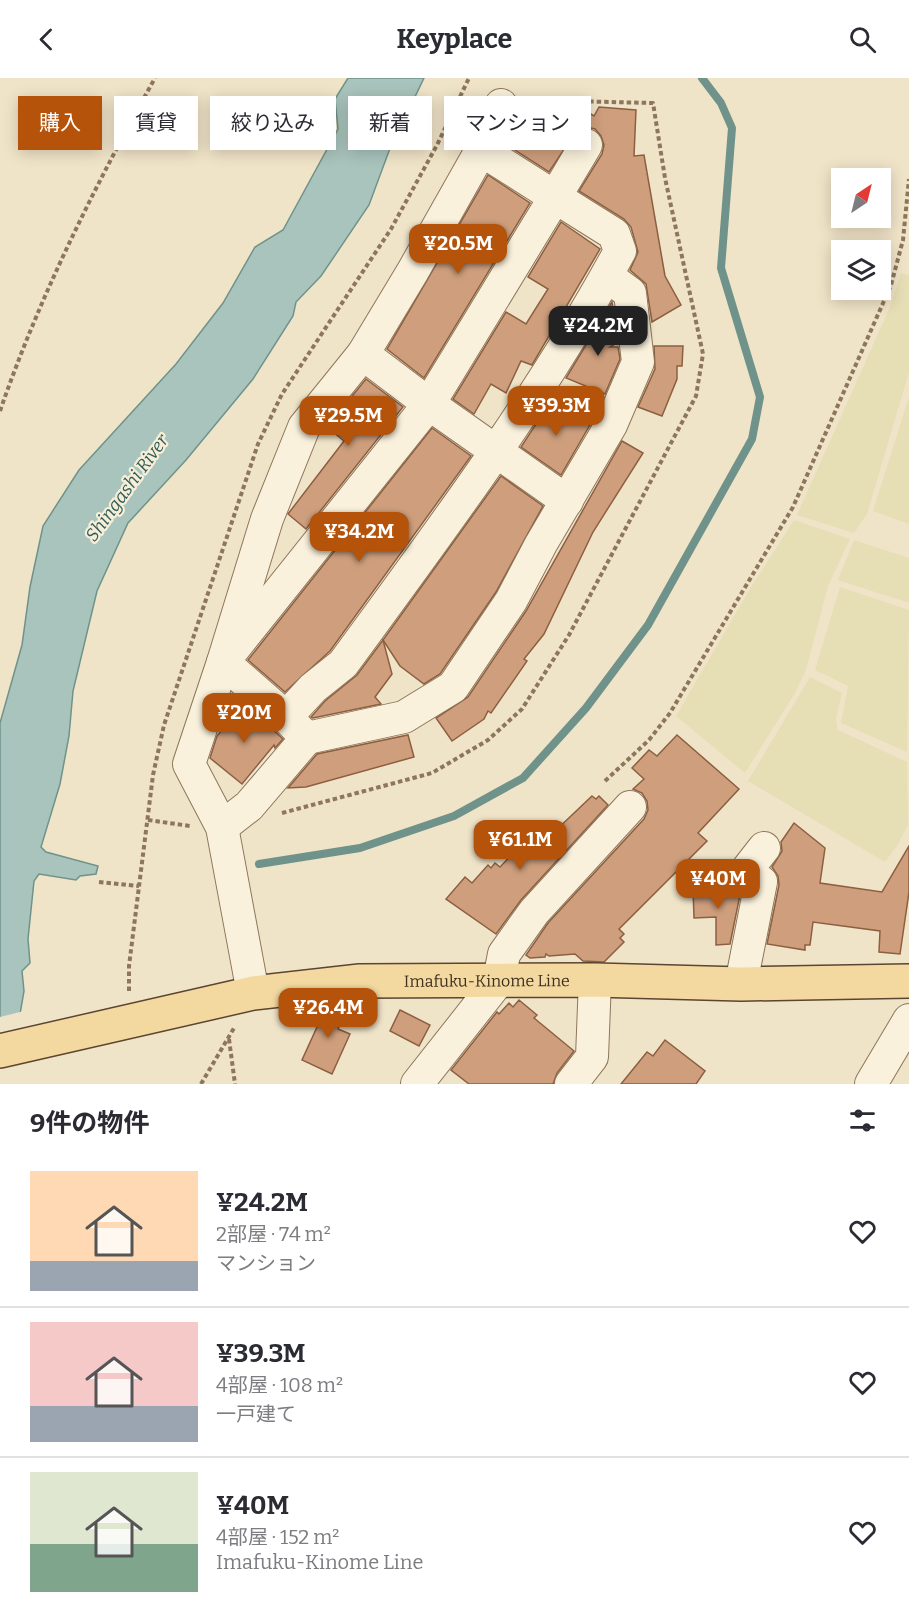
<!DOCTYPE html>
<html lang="ja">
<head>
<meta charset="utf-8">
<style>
  :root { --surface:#fff; --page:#f2f2f3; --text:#2b2b33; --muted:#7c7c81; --line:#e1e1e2; --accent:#b45309 }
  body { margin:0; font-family:Bitter,"Noto Sans JP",serif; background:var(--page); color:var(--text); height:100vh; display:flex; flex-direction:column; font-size:22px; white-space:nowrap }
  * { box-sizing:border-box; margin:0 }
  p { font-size:20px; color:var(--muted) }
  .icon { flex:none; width:33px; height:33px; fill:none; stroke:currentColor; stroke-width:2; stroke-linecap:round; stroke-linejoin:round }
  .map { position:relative; height:1006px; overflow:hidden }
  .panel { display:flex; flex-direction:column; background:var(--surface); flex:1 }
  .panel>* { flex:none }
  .guide { position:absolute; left:18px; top:18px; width:600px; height:54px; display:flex; gap:12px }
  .needle { width:39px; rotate:35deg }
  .fabs { position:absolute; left:831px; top:90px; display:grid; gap:12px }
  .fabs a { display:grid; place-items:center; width:60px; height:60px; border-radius:0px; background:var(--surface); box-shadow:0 3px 15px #0003; font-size:30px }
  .price { position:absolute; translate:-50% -51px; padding:0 14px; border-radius:12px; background:var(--accent); color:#fff; font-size:20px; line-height:39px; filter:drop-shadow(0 2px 3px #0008) }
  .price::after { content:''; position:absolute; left:50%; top:36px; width:18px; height:14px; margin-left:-9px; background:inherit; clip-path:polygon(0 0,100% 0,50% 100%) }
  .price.on { background:#222; color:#fff }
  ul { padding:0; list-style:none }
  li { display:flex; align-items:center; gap:18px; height:150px; padding:0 30px }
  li+li { border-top:2px solid var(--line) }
  li span { display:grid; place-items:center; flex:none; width:168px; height:120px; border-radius:0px; color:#555 }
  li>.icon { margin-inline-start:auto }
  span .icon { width:72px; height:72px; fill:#fffc; stroke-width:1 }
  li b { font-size:26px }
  h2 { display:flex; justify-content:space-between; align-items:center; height:72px; padding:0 30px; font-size:26px }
  .tag { padding:0 21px; border-radius:0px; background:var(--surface); box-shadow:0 3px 15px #0003; font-size:21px; line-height:54px }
  .tag.on { background:var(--accent); color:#fff }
  header { display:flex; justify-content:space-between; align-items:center; height:78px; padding:0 30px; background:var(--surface); font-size:27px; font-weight:700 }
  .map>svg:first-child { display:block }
  .farmland { fill:#e6deb5 }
  .water { fill:#a9c4bc; stroke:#6f938a; stroke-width:1.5 }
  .pier { fill:#f0e4c8 }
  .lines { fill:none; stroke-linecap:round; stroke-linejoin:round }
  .stream { stroke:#6f938a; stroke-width:8 }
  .building { fill:#cf9f7d; stroke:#8d5f41; stroke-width:1.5 }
  .minor-casing { stroke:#8d765c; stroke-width:34 }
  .major-casing { stroke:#5b4430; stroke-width:36 }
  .path { stroke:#8d765c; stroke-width:4; stroke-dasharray:4.5 3; stroke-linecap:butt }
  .minor { stroke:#faf1dc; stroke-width:32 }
  .major { stroke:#f3d9a0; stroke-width:33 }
  .labels { text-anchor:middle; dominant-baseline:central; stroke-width:4.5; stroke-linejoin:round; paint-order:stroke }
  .street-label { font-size:16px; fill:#3d2e20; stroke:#f7eed8 }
  .water-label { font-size:18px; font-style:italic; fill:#2f5d5a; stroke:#f7eed8 }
</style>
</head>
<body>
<header><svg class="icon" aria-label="back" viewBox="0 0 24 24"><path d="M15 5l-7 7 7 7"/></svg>Keyplace<svg class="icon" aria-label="search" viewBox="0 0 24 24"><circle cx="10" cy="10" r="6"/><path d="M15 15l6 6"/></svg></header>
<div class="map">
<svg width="909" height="1006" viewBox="0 0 909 1006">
  <rect width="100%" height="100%" fill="#f0e4c8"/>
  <g class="farmland">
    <path d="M901,195L909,197V294L867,436L854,455L797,437L890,229Z"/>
    <path d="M909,319V446L873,433Z"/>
    <path d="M794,442L850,461L828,508L806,592L795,615L745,695L676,638L748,514Z"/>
    <path d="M854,462L909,480V525L838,502Z"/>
    <path d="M840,509L909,532L907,674L841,645L848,608L815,592Z"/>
    <path d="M810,599L842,615L836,641L838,652L907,684L908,747L897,768L885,784L748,703Z"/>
  </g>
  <path class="water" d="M348,0H424L389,73L369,127L321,198L296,224L293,238L253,301L186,382L128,445L97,513L73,613L69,658L60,706L41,769L46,774L98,788L96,796L80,798L76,802L39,796L34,803L28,861L30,885L22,893L24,913L8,1006H0V645L22,567L30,509L43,448L79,392L176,286L223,225L255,169L283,152L338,51L335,21Z"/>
  <path class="pier" d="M24,933L11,1006H0V939Z"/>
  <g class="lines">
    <path class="stream" d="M259,786L360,770L454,738L523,700L586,630L648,547L752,361L760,319L721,190L732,50L721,25L702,0"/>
  </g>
  <g class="building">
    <path d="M521,27L560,28L568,32L570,29L578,33L580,29L594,38L599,29L636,32L634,78L644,77L665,198L681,227L652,244L646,206L630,192L638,174L631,149L624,141L579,113L602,76L604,67L601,58L595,51L587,49L577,52L549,94L504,65Z"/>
    <path d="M488,97L530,125L424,300L387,271Z"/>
    <path d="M561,144L600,171L532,287L521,283L506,315L491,306L474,336L453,321L506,234L526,246L548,211L528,199Z"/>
    <path d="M612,224L618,264L610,269H618L620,281L605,316L566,300Z"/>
    <path d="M654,268H683L682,288H677V301L662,338L638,329L655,291Z"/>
    <path d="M366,301L403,329L306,451L288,436L344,363L327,349Z"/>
    <path d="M551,323L591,345L561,397L521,369Z"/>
    <path d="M432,350L471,378L330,573L285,614L248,582Z"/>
    <path d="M622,363L643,375L593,454L544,556L524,581L527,583L491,635L488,633L484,641L452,663L436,640L468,619L526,533Z"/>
    <path d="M501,398L543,428L496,514L440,596L424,606L400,588L383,562Z"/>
    <path d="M383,562L392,596L375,619L381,626L313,640L311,639L325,623L357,597Z"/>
    <path d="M244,626L283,661L275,670L274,667L242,706L210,680L217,658Z"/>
    <path d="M408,657L414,679L306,709L288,710L317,676Z"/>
    <path d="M677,657L739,711L698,755L707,763L619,851L624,856L620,860L624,864L604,884L583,883L575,876L549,878L546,876L545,879L530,880L526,877L548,845L644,741L648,732L647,723L642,715L633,711L644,701L632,690L649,672L657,678Z"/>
    <path d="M592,718L596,721L599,718L608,727L521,822L496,856L446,821L465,799L472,805L488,787L491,790L495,785L500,789L519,769L526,775L548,752L552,756Z"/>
    <path d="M794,745L825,770L820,805L882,814L909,768V814L900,876L879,874L880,853L813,844L810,867H805V872L767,866L779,807L778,798L772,789L782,773L781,764Z"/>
    <path d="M739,810L741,812L730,866L716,867V839L694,840L693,811Z"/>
    <path d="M519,922L537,937L534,940L574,973L557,995L553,1006H469L451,992L497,934L499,936L509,925L513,929Z"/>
    <path d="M350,923L338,951L350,956L332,996L302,982L328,925Z"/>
    <path d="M400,932L430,947L419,968L390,953Z"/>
    <path d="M665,962L705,993L696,1006H621L647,974L653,978Z"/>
  </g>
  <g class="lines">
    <defs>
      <g id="minor">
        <path d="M481,72L555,119L586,67"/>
        <path d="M363,276L429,326L567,423"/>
        <path d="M286,639L223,584L267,441L304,349L363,276L413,193L479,76L501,27"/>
        <path d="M222,749L249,728L307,660"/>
        <path d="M741,906L761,804L746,793L764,770"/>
        <path d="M253,915L222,749L189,686L223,584L429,326L555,119L614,156L620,173C541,319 441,452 343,586L313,610L286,639L307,660L404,639L453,609L511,523L541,466L611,347L638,284L630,215L607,198"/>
        <path d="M417,1006L499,902L504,876L534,834L630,729"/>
        <path d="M571,1006L592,979L595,902"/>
        <path d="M871,1006L909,942"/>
      </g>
      <g id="major">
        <path id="s1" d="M0,973L253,915L360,903L595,902L741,906L909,903"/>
      </g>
    </defs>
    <use href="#minor" class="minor-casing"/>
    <use href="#major" class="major-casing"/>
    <g class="path">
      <path d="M0,333C40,217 96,106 155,0"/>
      <path d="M605,703L649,662L670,635L793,429L891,207L903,162L909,101"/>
      <path d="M282,735L432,695L488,662L522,631L569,557L696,318L703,276L665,100L653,25L568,23L527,25"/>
      <path d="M148,742L190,748"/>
      <path d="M99,804L139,808"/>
      <path d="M129,913V888L153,697L164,647L258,366L282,316L391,151L437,67L469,0"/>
      <path d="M229,961L235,1006"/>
      <path d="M201,1006L234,950"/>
    </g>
    <use href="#minor" class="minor"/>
    <use href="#major" class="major"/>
  </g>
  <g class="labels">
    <g class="street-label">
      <text stroke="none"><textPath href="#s1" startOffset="494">Imafuku-Kinome Line</textPath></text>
    </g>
    <g class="water-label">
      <text transform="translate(127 410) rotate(-54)">Shingashi River</text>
    </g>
  </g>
</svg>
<div class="fabs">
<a><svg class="needle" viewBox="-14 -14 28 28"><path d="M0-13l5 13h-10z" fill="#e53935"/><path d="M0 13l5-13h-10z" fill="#7c7c81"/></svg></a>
<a><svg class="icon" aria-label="layers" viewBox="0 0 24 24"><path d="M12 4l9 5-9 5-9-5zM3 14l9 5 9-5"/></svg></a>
</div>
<b class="price" style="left:458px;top:197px">¥20.5M</b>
<b class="price on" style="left:598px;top:279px">¥24.2M</b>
<b class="price" style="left:556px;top:359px">¥39.3M</b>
<b class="price" style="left:348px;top:369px">¥29.5M</b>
<b class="price" style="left:359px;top:485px">¥34.2M</b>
<b class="price" style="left:244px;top:666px">¥20M</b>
<b class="price" style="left:520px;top:793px">¥61.1M</b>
<b class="price" style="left:718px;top:832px">¥40M</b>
<b class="price" style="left:328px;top:961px">¥26.4M</b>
<div class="guide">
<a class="tag on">購入</a>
<a class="tag">賃貸</a>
<a class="tag">絞り込み</a>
<a class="tag">新着</a>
<a class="tag">マンション</a>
</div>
</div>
<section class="panel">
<h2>9件の物件<svg class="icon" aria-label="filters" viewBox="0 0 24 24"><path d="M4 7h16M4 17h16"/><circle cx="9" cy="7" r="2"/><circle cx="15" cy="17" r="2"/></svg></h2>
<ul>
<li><span style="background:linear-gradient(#ffd9b3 75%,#9aa5b1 0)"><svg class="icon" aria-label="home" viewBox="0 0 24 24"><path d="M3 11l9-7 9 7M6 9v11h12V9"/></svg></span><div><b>¥24.2M</b><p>2部屋 · 74 m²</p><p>マンション</p></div><svg class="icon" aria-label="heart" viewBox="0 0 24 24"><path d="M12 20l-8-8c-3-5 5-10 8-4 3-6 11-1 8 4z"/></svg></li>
<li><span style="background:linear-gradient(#f6c9c9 70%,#9aa5b1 0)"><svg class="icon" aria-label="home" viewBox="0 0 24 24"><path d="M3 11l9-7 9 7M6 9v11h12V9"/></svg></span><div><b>¥39.3M</b><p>4部屋 · 108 m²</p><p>一戸建て</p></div><svg class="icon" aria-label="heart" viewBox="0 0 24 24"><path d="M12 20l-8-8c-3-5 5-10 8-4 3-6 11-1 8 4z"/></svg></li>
<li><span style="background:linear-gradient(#dfe7d0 60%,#7fa58c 0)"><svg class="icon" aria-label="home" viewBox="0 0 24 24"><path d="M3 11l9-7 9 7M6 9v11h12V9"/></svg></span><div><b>¥40M</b><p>4部屋 · 152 m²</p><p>Imafuku-Kinome Line</p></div><svg class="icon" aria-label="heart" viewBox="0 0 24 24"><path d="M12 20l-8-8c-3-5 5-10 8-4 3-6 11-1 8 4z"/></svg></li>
</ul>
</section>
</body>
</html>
